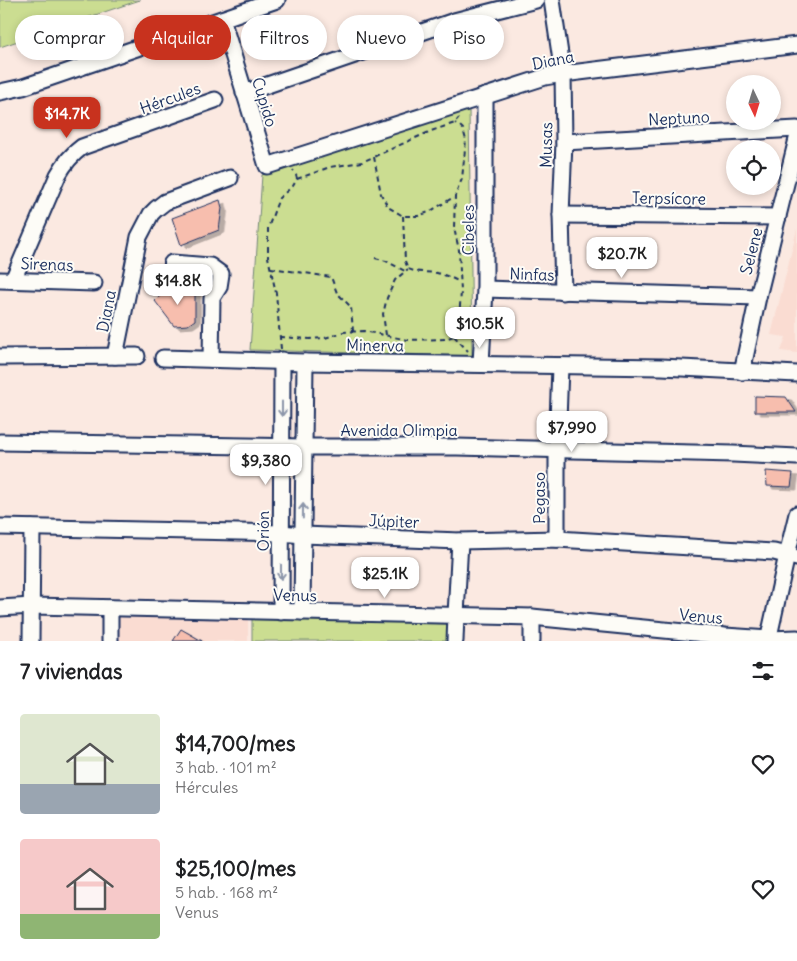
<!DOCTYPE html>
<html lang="es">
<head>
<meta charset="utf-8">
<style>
  :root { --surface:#fff; --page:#f6f6f6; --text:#202124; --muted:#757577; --accent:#c8321e }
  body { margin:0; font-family:Delius,sans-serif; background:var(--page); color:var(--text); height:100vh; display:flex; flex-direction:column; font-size:19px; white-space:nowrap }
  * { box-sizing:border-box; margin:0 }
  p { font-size:16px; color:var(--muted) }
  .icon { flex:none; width:28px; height:28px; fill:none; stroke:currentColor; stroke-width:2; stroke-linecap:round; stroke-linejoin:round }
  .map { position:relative; height:641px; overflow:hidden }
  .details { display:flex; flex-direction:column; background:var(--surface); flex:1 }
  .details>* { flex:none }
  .banner { position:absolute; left:15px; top:15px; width:500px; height:45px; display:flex; gap:10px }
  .needle { width:32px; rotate:176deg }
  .tools { position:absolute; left:726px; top:75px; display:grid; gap:10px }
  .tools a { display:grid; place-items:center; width:55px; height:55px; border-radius:50%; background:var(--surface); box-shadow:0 2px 8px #0003; font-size:25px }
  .price { position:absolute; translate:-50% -42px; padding:0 11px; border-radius:10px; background:#fff; color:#222; font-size:16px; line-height:32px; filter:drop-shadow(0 1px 2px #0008) }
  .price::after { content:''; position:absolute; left:50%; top:30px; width:15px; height:11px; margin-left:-8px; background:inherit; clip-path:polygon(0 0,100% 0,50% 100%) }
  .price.current { background:var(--accent); color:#fff }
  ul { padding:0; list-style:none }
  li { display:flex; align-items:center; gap:15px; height:125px; padding:0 20px }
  li span { display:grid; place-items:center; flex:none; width:140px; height:100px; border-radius:5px; color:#555 }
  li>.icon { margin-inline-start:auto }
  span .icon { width:60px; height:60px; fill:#fffc; stroke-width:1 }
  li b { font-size:21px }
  h2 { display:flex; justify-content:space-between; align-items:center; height:60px; padding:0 20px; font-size:21px }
  .tag { padding:0 18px; border-radius:22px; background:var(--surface); box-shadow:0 2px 8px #0003; font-size:18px; line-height:45px }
  .tag.current { background:var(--accent); color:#fff }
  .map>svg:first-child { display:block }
  .built { fill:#fadcd2 }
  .green { fill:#cbdd91; stroke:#738678 }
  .building { fill:#f7beae; stroke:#1b2f5e; filter:url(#shadow) }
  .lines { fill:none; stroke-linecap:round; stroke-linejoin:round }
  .minor-casing { stroke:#1b2f5e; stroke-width:19 }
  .path { stroke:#1b2f5e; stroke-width:2; stroke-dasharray:5 4; stroke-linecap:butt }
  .minor { stroke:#fdfcf7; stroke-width:15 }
  .oneway { stroke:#8c96aa }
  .labels { text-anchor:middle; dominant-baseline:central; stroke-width:4; stroke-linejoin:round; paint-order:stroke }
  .street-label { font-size:16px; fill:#1b2f5e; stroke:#fdfcf7 }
</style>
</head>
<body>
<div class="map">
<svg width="797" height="641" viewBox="0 0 797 641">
  <defs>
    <filter id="shadow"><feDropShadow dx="5.5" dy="3" stdDeviation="0" flood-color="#0004"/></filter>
  </defs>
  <rect width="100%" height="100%" fill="#fbe9e1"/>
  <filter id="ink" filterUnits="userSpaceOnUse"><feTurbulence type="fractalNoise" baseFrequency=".02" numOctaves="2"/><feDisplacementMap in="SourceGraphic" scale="10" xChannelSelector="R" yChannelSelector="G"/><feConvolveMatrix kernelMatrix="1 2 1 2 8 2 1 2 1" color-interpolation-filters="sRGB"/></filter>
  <g filter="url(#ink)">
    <g class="built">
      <path d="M797,229V353L781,351L786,337L771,335Z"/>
      <path d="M117,614L248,619V641H116Z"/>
    </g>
    <g class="green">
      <path d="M0,0H140L0,47Z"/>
      <path d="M469,107L472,356L250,350L262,175Z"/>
      <path d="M252,619L448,622V641H252Z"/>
    </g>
    <g class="building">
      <path d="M220,200L222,208L219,230L181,245L172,218Z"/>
      <path d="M166,290L195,291V320L188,325L174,326L155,301Z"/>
      <path d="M755,396L786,397L796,412H755Z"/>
      <path d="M766,471L793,473L791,487L767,486Z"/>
      <path d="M181,629L202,641H173Z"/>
    </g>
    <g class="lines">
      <defs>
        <g id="minor">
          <path d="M552,0L563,74L564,142L561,215L563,292"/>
          <path d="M222,19L267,166L545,77L563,74L797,45"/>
          <path d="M0,92L23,87L277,0"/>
          <path d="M244,93L454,21L536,0"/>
          <path d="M564,142L797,129"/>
          <path d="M561,215L778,217"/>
          <path d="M172,263L210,266L221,274L219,287L212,298L211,359"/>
          <path d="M0,280L94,283"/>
          <path d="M13,280L58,175C64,164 71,155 82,147L215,100"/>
          <path d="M485,289L758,297"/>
          <path d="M115,356L139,237L151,214L156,209L165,202L230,178"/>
          <path d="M0,357L137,356"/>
          <path d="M163,358L305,362L662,367L797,374"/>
          <path d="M481,364L485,289V96"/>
          <path d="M742,372L758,297L797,139"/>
          <path d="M0,442L304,447H457L733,454L797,457"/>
          <path d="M0,527L281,533L303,535L460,541L557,539L774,552L797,558"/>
          <path d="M557,539V449L560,366"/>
          <path d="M0,608L32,606L532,617L725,636L769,639L797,638"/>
          <path d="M281,612L282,360"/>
          <path d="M302,612L305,362"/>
          <path d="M532,617V641"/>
          <path d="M31,641L32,528"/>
          <path d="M110,641V608"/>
          <path d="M455,641L456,615L460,541"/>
          <path d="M768,641L787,555L797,514"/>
        </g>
      </defs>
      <use href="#minor" class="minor-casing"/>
      <g class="path">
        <path d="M374,157L381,194L388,207L403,216H418L429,212L454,197"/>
        <path d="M297,179L330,167L362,162L431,131L455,123L459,118"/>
        <path d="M403,216L405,261L408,269C418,273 427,272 437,273C445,275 452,278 460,282"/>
        <path d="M375,258L386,261L405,271"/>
        <path d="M271,268L331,277L337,293L351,307L353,331"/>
        <path d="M386,335L383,314L387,298L395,280L408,269"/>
        <path d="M454,336L468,351"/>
        <path d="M280,337L310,339L325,338L343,332L364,331L408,340L445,339L454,336L458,332L461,292L459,250L454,228L455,196L462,179L466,140L463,129L460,126L455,123"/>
        <path d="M281,349L276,293L268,257V228L279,198L293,186L297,179L296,175L293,170"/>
      </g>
      <use href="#minor" class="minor"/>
    </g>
    <defs><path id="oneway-shaft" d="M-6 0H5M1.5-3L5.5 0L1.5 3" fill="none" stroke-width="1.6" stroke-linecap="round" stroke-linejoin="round" transform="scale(1.25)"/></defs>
    <g class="oneway">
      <use href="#oneway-shaft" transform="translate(282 409) rotate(90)"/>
      <use href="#oneway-shaft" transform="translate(303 511) rotate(-89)"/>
      <use href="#oneway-shaft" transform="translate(281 572) rotate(90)"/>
    </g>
  </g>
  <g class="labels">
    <g class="street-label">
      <text transform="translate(553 60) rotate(-11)">Diana</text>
      <text transform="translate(170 98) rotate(-20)">Hércules</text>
      <text transform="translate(265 102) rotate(73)">Cupido</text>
      <text transform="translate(679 118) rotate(-3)">Neptuno</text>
      <text transform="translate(546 145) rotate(-89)">Musas</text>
      <text transform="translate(669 198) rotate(1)">Terpsícore</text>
      <text transform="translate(468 230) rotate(-90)">Cibeles</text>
      <text transform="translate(751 251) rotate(-76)">Selene</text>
      <text transform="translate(47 264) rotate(2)">Sirenas</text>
      <text transform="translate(532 274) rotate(2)">Ninfas</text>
      <text transform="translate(106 311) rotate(-79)">Diana</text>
      <text transform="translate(375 345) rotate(1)">Minerva</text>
      <text x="399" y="430">Avenida Olimpia</text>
      <text transform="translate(539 498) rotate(-90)">Pegaso</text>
      <text transform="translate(394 521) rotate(2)">Júpiter</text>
      <text transform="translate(263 531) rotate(-90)">Orión</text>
      <text transform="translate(295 595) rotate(1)">Venus</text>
      <text transform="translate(701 616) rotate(5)">Venus</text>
    </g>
  </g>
</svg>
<div class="tools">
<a><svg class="needle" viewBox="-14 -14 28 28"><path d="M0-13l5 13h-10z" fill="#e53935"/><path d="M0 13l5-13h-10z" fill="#757577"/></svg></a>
<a><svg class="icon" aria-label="locate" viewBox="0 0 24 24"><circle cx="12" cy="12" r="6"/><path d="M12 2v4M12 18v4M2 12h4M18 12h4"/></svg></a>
</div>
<b class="price current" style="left:67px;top:139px">$14.7K</b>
<b class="price" style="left:622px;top:279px">$20.7K</b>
<b class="price" style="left:178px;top:306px">$14.8K</b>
<b class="price" style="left:480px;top:349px">$10.5K</b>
<b class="price" style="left:572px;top:453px">$7,990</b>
<b class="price" style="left:266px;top:486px">$9,380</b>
<b class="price" style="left:385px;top:599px">$25.1K</b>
<div class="banner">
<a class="tag">Comprar</a>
<a class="tag current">Alquilar</a>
<a class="tag">Filtros</a>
<a class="tag">Nuevo</a>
<a class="tag">Piso</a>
</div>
</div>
<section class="details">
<h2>7 viviendas<svg class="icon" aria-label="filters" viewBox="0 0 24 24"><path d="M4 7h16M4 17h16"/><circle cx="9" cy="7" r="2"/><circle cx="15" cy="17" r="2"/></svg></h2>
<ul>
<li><span style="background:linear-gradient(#dfe7d0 70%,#9aa5b1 0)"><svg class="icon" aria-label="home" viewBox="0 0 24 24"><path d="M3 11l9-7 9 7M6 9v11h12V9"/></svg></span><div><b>$14,700/mes</b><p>3 hab. · 101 m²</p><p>Hércules</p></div><svg class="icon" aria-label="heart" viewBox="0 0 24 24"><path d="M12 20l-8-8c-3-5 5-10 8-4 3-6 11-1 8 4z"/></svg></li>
<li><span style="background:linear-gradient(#f6c9c9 75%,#8fb573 0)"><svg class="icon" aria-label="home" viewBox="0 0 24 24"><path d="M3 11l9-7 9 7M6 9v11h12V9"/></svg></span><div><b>$25,100/mes</b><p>5 hab. · 168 m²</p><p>Venus</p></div><svg class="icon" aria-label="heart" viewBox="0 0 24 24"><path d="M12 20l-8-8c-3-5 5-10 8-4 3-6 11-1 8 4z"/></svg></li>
</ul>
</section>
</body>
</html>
